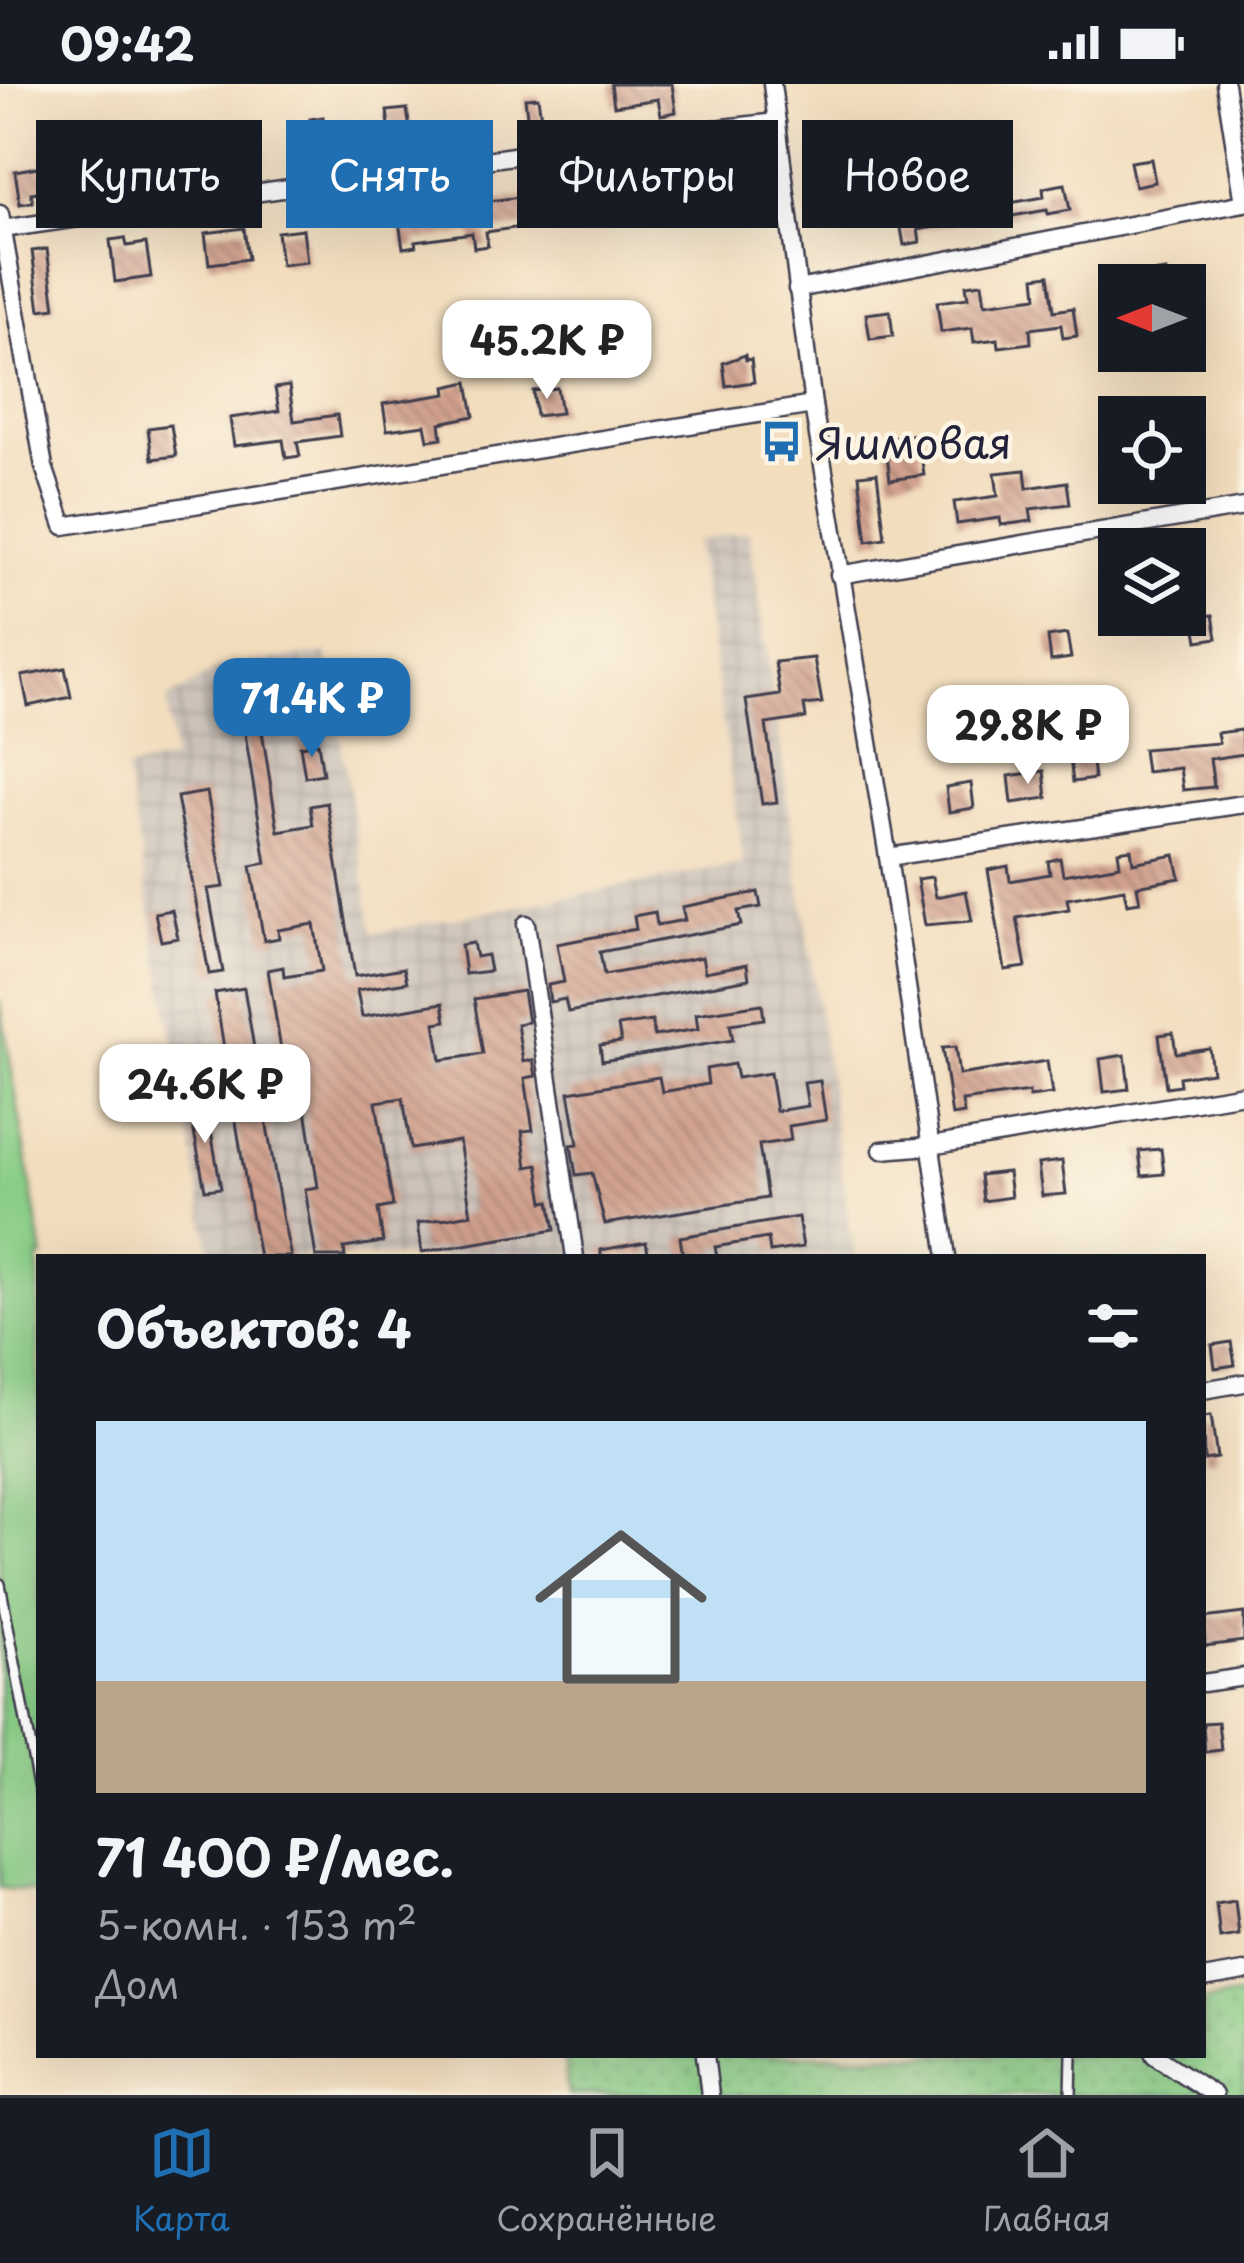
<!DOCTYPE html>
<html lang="ru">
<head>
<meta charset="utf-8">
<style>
  :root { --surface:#171b24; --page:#242831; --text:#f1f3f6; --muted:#9ea1a6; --line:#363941; --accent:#1f6fb2 }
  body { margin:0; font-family:"Playpen Sans",sans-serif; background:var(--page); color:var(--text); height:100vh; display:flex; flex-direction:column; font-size:45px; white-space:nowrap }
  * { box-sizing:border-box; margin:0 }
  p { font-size:39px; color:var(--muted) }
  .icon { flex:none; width:66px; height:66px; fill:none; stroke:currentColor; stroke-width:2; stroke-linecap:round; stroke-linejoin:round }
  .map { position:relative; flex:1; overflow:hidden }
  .panel { position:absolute; left:36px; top:1170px; width:1170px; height:804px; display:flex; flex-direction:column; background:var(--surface); border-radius:0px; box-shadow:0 12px 48px #0002 }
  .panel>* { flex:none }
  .top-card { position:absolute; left:36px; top:36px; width:1173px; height:108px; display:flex; gap:24px }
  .needle { width:78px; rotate:270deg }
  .tools { position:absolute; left:1098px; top:180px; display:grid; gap:24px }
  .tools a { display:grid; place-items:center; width:108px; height:108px; border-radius:0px; background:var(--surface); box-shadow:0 12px 48px #0002; font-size:60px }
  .price { position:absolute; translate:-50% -102px; padding:0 27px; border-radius:24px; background:#fff; color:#222; font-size:39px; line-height:78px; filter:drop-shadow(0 3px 6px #0008) }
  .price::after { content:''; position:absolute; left:50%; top:72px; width:36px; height:27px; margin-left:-18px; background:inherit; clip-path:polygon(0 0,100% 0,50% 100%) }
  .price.selected { background:var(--accent); color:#fff }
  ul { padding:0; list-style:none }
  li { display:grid; align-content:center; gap:24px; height:636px; padding:0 60px }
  li span { display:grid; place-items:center; height:372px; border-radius:0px; color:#555 }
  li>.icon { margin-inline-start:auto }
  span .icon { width:216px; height:216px; fill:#fffc; stroke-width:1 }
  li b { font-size:51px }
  h2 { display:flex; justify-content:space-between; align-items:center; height:144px; padding:0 60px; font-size:51px }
  .pill { padding:0 42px; border-radius:0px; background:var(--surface); box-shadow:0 12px 48px #0002; font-size:42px; line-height:108px }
  .pill.selected { background:var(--accent); color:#fff }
  .status { display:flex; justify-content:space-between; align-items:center; height:84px; padding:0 60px; background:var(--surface); direction:ltr }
  .status svg { height:33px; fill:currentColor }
  .tabs { display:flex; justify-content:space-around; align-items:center; height:168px; border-top:3px solid var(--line); background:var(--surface); font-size:33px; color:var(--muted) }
  .tabs a { display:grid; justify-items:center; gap:6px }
  .tabs .selected { color:var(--accent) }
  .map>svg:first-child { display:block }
  .industrial { fill:url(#industrial-grid) }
  .grass { fill:url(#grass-dots); stroke:#567860; stroke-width:3 }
  .garden { fill:#89cd86; stroke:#567860; stroke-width:3 }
  .building { fill:url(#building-back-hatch) }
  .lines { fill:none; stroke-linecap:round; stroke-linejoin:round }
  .service-casing { stroke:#413e4e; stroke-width:14 }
  .minor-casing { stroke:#413e4e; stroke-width:21 }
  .service { stroke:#fff; stroke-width:9 }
  .minor { stroke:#fff; stroke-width:16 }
  .labels { text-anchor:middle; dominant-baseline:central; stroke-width:9; stroke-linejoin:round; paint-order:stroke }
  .poi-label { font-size:42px; fill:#22223b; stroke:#fcf5e5; text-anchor:start }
</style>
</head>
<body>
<div class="status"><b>09:42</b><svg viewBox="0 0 49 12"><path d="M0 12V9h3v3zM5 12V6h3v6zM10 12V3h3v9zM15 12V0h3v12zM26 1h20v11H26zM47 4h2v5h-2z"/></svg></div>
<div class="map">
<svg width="1244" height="2011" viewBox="0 0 1244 2011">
  <defs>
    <pattern id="industrial-grid" width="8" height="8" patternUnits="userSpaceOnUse" patternTransform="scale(3)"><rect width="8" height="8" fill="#ccc2b9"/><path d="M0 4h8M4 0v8" fill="none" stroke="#afa6a0"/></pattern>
    <pattern id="grass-dots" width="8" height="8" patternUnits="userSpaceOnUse" patternTransform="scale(3)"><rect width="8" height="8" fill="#89cd86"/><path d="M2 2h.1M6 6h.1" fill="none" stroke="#76b075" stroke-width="1.8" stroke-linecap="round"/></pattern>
    <pattern id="building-back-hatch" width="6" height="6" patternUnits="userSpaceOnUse" patternTransform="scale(3)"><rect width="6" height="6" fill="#d2a18e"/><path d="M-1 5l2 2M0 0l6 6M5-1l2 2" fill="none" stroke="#aa8375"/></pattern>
  </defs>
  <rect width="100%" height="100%" fill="#fcf5e5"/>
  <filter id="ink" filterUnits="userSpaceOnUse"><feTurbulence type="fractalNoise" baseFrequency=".00833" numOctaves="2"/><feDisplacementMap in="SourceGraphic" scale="24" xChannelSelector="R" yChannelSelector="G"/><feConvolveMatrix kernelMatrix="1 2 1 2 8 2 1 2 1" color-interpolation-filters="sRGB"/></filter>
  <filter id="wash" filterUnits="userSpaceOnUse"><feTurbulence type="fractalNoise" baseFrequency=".004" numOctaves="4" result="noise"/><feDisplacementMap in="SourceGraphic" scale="48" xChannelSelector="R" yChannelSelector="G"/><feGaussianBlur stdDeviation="2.7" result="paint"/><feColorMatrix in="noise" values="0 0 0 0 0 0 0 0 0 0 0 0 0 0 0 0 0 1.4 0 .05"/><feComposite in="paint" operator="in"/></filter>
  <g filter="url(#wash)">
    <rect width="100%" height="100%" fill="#f2ddbd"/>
    <path class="industrial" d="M749,447L854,1173H211L126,686L173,675L167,616L220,583L326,569L373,849L744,780L696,457Z"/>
    <path class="grass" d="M1244,1911V2011H568L564,1971H1203V1917Z"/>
    <path class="garden" d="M0,917L43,1173H39V1808L0,1804Z"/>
    <g id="blocks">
      <g class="building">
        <path d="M611,0H672L676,28L661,31L658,15L614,22Z"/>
        <path d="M538,13L543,48L529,50L525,14Z"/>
        <path d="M407,25L411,53L391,56L387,27Z"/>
        <path d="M323,33L329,76L316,78L310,35Z"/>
        <path d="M251,47L257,86L243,88L242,78L195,85L197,95L161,100L156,55L189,50L191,61L238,54V48Z"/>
        <path d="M756,66L763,115L750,117L749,111L711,116L708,94L746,89L743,68Z"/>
        <path d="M67,68L72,103L31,109L33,118L20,120L15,87L44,82L43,71Z"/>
        <path d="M1151,75L1155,98L1135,102L1130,78Z"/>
        <path d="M624,85L626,103L654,99L653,92L679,88L683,121L570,131L568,119L526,125L529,142L486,148L488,162L474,164L472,149L415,157L416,162L403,164L399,137L388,138L385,119L410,116L412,128L468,121L466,107L480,105L482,118L535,111L534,101L550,99L551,107L613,99L612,86Z"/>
        <path d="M1065,100L1070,126L1048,130L1047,126L995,135L993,122L1044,113L1043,104Z"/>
        <path d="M868,110L873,135L850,140L845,114Z"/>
        <path d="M953,110L958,139L918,146L920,158L904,161L896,116Z"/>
        <path d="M244,144L248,175L209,180L205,149Z"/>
        <path d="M303,145L307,178L281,181L277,148Z"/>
        <path d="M125,154L127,162L146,159L151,193L115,198L110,156Z"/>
        <path d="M47,165L55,224L40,226L32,167Z"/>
        <path d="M1166,187L1168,201H1123V193Z"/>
        <path d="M1049,191L1054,227L1073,224L1077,252L1063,254L1061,241L1030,245L1031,259L999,263L998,255L974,258L972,244L941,248L937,218L968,214L966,201L982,199L985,220L1037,213L1035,193Z"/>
        <path d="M890,227L893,252L870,255L866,230Z"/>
        <path d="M745,271L746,276L751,275L754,298L726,302L723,279Z"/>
        <path d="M468,298L474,332L440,339L442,354L428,356L425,341L387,346L383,320L447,310L446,303Z"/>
        <path d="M289,302L294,337L337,331L340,352L297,358L300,372L286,374L283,356L234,362L230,334L279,327L275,304Z"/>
        <path d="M557,304L561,329L536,332L533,307Z"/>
        <path d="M171,341L176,372L152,375L148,344Z"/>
        <path d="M918,350L924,391L890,396L885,354Z"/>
        <path d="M1025,386L1027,404L1067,398L1070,420L1030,425L1032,437L1001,441L1000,434L957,440L954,418L998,412L995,389Z"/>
        <path d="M877,389L885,454L867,457L859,391Z"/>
        <path d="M1213,531L1217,554L1198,557L1194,533Z"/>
        <path d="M1067,550L1071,574L1051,577L1048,553Z"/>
        <path d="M814,574L822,619L804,621L806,634L766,640L777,718L762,720L746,616L780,611L775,578Z"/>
        <path d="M65,584L71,613L28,622L22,592Z"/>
        <path d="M254,597L278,747L313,741L310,722L327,719L355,892L404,884L407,898L357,906L362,933L443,919L446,937L435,939L441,976L483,970L474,915L523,907L528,938L517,940L523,978L533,976L536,992L525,994L533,1046L522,1047L527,1083L538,1081L544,1118L550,1117L555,1146L422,1168L418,1139L471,1130L459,1057L411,1065L403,1014L376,1018L393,1122L378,1125L383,1158L344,1164L345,1173H316L305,1105L318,1103L305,1019L290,1021L268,886L283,883L284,893L322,887L314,840L278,846L279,854L264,857L251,782L266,779L237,600Z"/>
        <path d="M1241,646L1244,670L1210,675L1214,703L1183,706L1180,684L1146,688L1143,665L1219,659L1217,649Z"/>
        <path d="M318,659L323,690L305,693L300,662Z"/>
        <path d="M1091,671L1094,695L1073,698L1070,674Z"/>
        <path d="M1044,687L1047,714L1012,719L1009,692Z"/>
        <path d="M971,699L974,724L949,728L946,703Z"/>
        <path d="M207,708L224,803L208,805L223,888L209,890L177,713Z"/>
        <path d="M1131,765L1133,779L1175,771L1180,794L1137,802L1140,818L1127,820L1124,805L1067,815L1069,825L1017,834L1026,883L1005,886L988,786L1008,782L1010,797L1050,790L1048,777L1060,774L1063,791L1120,781L1118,767Z"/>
        <path d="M932,793L936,813L966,807L972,837L925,841L917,795Z"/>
        <path d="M758,808L761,823L738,827L741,841L600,868L604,891L702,873L705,888L747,880L749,895L568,928L565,915L550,918L548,901L564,898L557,860L636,845L634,832L655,828L657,841L685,836L682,823Z"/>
        <path d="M172,826L178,854L161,857L155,829Z"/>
        <path d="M473,859L476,873L487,871L490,887L465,890L461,861Z"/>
        <path d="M244,904L282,1132L291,1173H259L251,1130L215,909Z"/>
        <path d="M762,920L764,935L730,940L733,956L602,977L600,961L621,958L618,942L652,937L654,952L698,945L696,930Z"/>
        <path d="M1173,949L1176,969L1209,964L1212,988L1179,993L1180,1001L1166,1003L1159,951Z"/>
        <path d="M955,963L959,991L1047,977L1052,1010L1029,1013V1008L962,1017L964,1030L952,1032L942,964Z"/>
        <path d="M1125,971L1129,1005L1104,1008L1100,975Z"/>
        <path d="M734,980L737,994L770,989L776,1027L808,1022L804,999L820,997L826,1036L789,1042L791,1056L759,1061L767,1114L605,1140L592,1089L576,1091L571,1061L578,1060L569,1008L659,993L662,1008L708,1000L706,985Z"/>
        <path d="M206,1019L221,1104L205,1106L189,1021Z"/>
        <path d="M1161,1065L1164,1090L1142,1092L1139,1067Z"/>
        <path d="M1062,1077L1066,1110L1042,1112L1038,1080Z"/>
        <path d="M1008,1088L1011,1113L983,1117L980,1091Z"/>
        <path d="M798,1133L803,1163L770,1168L768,1154L715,1163L717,1173H683L680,1153Z"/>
        <path d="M646,1158L649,1173H601V1166Z"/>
        <path d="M1231,1258L1235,1281L1215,1284L1212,1261Z"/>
        <path d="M1211,1331L1217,1374L1204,1376L1203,1332Z"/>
        <path d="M1244,1529V1557L1205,1562L1203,1534Z"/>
        <path d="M1218,1638L1221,1666L1205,1668L1203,1639Z"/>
        <path d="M1235,1816L1239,1851L1220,1854L1216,1819Z"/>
      </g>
    </g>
  </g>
  <g filter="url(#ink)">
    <use href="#blocks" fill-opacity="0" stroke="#413e4e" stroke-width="3"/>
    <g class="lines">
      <defs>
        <g id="service">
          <path d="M0,1500L39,1706"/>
          <path d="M1071,2011L1072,1971"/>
        </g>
        <g id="minor">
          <path d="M772,0L813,321L888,773L947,1173"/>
          <path d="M1225,0L1244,119"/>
          <path d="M0,130L44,383L64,442L813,321"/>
          <path d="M2,145L653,52L777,38"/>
          <path d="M797,205L1244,119"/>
          <path d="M839,491L1244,423"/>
          <path d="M888,773L1244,720"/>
          <path d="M526,840L575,1173"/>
          <path d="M882,1066L930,1062L1244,1010"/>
          <path d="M1203,1306L1244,1299"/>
          <path d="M1203,1599L1244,1593"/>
          <path d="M1203,1895L1244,1888"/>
          <path d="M705,1971L710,2011"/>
          <path d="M1154,1971L1214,2011"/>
        </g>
      </defs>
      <use href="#service" class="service-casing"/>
      <use href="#minor" class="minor-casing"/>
      <use href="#service" class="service"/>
      <use href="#minor" class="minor"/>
    </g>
  </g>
  <defs>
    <symbol id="bus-bare" viewBox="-9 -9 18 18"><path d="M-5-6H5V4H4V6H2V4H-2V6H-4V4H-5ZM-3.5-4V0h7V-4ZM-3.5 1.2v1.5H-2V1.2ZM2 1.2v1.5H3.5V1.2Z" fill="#1f6fb2" stroke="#fcf5e5" stroke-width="2.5" paint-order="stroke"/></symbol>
  </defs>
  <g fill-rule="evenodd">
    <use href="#bus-bare" x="752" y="328" width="59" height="59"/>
  </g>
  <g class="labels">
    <g class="poi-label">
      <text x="816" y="357">Яшмовая</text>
    </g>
  </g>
</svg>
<div class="tools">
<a><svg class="needle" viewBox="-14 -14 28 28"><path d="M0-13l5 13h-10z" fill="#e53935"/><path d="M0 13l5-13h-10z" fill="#9ea1a6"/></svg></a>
<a><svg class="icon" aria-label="locate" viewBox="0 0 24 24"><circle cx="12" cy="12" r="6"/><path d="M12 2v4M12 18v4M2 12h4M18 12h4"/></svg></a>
<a><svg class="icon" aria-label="layers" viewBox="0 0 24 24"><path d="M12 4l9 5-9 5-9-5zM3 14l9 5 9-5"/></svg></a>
</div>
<b class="price" style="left:547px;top:318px">45.2K ₽</b>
<b class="price selected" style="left:312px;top:676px">71.4K ₽</b>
<b class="price" style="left:1028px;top:703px">29.8K ₽</b>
<b class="price" style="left:205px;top:1062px">24.6K ₽</b>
<div class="top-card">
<a class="pill">Купить</a>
<a class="pill selected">Снять</a>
<a class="pill">Фильтры</a>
<a class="pill">Новое</a>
</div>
<section class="panel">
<h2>Объектов: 4<svg class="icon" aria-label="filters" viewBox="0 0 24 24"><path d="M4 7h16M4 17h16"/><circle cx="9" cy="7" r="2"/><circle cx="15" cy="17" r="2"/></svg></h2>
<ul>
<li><span style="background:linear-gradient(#bfe0f5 70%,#b9a48a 0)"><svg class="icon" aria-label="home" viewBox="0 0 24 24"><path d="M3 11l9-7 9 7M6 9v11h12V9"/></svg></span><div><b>71 400 ₽/мес.</b><p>5-комн. · 153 m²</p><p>Дом</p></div></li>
</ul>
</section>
</div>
<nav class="tabs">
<a class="selected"><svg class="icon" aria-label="map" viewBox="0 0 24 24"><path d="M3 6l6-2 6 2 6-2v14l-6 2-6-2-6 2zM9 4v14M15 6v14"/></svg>Карта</a>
<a><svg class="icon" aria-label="saved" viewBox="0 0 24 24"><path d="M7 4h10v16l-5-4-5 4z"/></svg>Сохранённые</a>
<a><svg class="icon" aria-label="home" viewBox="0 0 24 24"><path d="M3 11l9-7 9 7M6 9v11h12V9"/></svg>Главная</a>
</nav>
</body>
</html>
